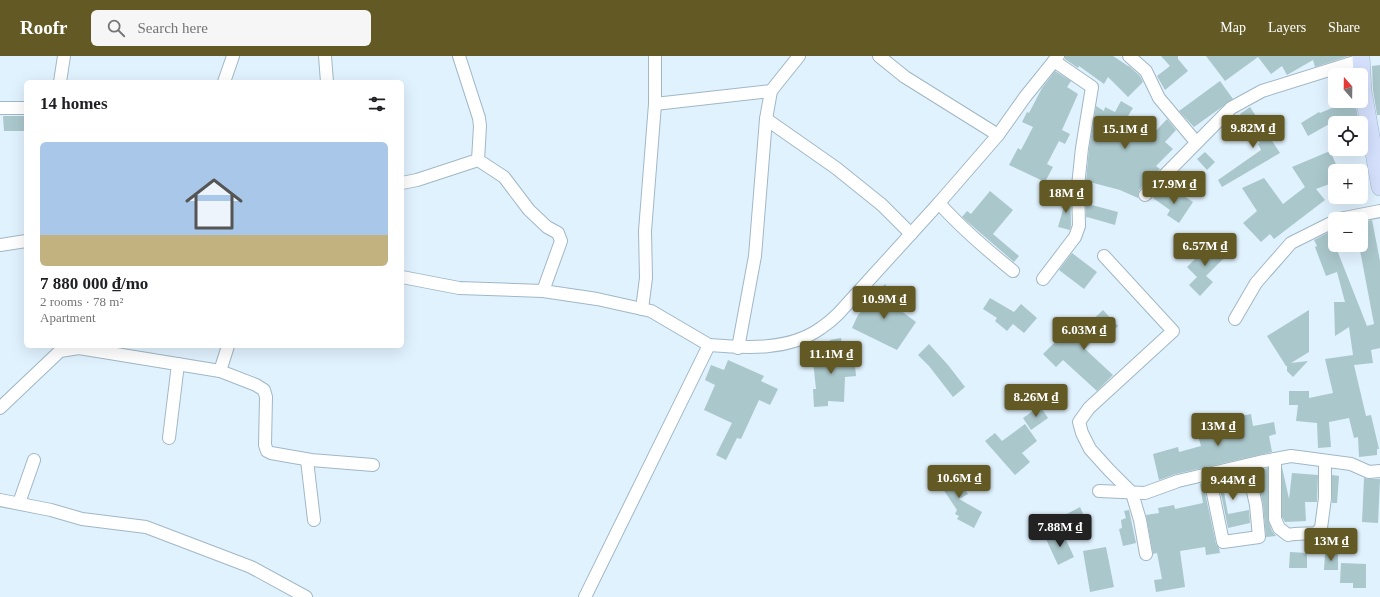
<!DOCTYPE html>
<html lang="en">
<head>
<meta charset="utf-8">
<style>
  :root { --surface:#fff; --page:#f6f6f6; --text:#202124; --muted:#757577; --line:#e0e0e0; --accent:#625925 }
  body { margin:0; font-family:Georgia,serif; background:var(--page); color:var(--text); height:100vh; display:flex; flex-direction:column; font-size:15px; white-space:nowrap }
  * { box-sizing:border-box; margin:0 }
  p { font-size:13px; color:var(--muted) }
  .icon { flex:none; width:22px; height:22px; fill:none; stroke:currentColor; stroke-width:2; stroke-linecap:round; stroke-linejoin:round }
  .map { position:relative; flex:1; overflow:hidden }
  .side { position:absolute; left:24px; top:24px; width:380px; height:268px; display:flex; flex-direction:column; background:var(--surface); border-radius:6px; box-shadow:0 4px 16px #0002 }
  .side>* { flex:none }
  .needle { width:26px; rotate:340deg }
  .tools { position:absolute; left:1328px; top:12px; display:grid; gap:8px }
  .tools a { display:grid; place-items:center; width:40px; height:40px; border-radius:6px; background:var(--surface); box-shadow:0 4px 16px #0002; font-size:20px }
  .price { position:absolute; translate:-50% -34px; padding:0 9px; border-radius:4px; background:var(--accent); color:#fff; font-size:13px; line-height:26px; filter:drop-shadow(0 1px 2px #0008) }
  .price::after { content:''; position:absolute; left:50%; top:24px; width:12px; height:9px; margin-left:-6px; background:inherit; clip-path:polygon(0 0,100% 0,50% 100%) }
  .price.current { background:#222; color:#fff }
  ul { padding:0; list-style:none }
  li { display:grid; align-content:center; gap:8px; height:212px; padding:0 16px }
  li+li { border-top:1px solid var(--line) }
  li span { display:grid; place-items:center; height:124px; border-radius:6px; color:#555 }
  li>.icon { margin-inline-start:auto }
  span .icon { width:72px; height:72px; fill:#fffc; stroke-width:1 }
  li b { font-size:17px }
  h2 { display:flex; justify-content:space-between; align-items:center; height:48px; padding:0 16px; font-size:17px }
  header { display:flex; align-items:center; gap:24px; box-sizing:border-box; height:56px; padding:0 20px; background:var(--accent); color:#fff }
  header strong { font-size:19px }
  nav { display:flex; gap:22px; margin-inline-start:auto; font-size:14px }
  .search { width:280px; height:36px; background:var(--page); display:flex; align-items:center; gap:10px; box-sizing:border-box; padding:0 14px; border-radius:6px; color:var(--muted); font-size:15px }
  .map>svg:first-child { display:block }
  .building { fill:#aac7cc }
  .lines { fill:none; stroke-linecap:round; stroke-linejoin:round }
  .street-casing { stroke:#a1b7c5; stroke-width:14 }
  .secondary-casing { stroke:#a1b7c5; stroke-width:18 }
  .street { stroke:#fff; stroke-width:12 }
  .secondary { stroke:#d4e0fc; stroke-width:17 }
</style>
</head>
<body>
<header>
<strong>Roofr</strong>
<div class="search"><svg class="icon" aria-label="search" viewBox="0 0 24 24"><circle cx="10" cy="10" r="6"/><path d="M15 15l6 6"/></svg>Search here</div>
<nav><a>Map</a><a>Layers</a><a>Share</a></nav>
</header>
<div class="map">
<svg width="1380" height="541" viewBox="0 0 1380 541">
  <rect width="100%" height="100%" fill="#e0f2fe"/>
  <g class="building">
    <path d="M1065,0H1113L1128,10H1129L1140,20L1143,26L1128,41L1108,21L1104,28L1079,10L1078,12L1065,3Z"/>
    <path d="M1161,0H1178V3L1188,15L1165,34L1157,20L1170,10Z"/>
    <path d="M1206,0H1349L1315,11L1313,4L1287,19L1282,10L1271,18L1258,1L1225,25Z"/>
    <path d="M1380,9V59H1377L1373,34L1372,10Z"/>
    <path d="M1055,15L1071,25L1067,31L1078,38L1062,74L1070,78L1065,88L1059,85L1047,108L1053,111L1045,126L1009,109L1018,92L1021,94L1033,71L1022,66L1027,56L1029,57L1042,32Z"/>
    <path d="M1220,25L1233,43L1194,71L1179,55Z"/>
    <path d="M1121,45L1133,52L1128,60L1154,77L1167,63L1176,74L1165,86L1173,93L1156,110L1160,113L1139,134L1138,142L1120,134L1086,125L1089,93L1096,50L1104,55L1105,51L1115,56Z"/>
    <path d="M1349,45H1355L1359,67H1331L1308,80L1301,67L1319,56L1320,57Z"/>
    <path d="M1250,51L1280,97L1222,131L1218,124L1261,94L1258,88L1260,87L1240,58Z"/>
    <path d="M3,60H26V75H4Z"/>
    <path d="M1330,95L1339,115H1335V126L1316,133L1325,144L1274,183L1270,178L1261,186L1243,167L1257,155L1242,132L1264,122L1283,148L1305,131L1292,111Z"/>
    <path d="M1205,96L1215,106L1207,114L1197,103Z"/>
    <path d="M1070,129L1071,169L1070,174L1058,171Z"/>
    <path d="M1161,133L1177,144L1181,138L1193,146L1179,167L1167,159L1170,154L1153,142Z"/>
    <path d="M990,135L1013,154L993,178L1019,200L1014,206L962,161L967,155L971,158Z"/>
    <path d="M1086,138L1092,149L1118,156L1115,169L1087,161L1086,162Z"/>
    <path d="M1372,164L1380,205V292L1371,294L1373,307L1354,309L1366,360L1371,359L1379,393H1377V399L1359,401L1358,381L1354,382L1349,362L1329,366L1331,391L1318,392L1317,367L1296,365L1298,349H1289V335H1309V342L1333,337L1325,303L1353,299L1349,271L1335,280L1334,246H1345L1337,216L1326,220L1315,191L1317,190L1314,184L1335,173V189L1367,270L1374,268L1359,189H1361V166Z"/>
    <path d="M1213,185L1227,199L1206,220L1213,226L1200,240L1189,229L1197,221L1187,211Z"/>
    <path d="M1072,197L1097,216L1084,233L1059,214Z"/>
    <path d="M885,228L900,254L916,266L897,294L852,272L858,259Z"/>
    <path d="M990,242L1014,256L1021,248L1037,262L1024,277L1013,268L1007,275L995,265L997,262L983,253Z"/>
    <path d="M1103,254L1118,270L1109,279L1103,274L1085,293L1113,319L1097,335L1063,304L1056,311L1043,298L1065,276L1073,283Z"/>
    <path d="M1309,254V296L1291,307L1308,305L1293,321L1287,315V310H1286L1267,280Z"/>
    <path d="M841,282L845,310L855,309L856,320L845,321L844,346L828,345V350L814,351L813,333H816L812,296L831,295L830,284Z"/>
    <path d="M929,288L948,309L965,331L953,341L929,310L918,299Z"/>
    <path d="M728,304L764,320L761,325L778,333L770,349L759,344L741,383L737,382L726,404L716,399L732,367L704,354L715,329L705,324L711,309L724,314Z"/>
    <path d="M1040,350L1048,362L1031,374L1023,362Z"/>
    <path d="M1251,358L1253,370L1274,366L1276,378L1269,380L1272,396L1176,418L1159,424L1153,398L1178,391L1179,396L1201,390L1198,380L1213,377L1212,372L1231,367L1230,362Z"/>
    <path d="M1025,368L1037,385L1022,397L1030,406L1015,419L985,385L995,377L1002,385Z"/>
    <path d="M1282,411L1289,443L1292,417L1318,419L1317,446H1305L1306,465L1285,466L1282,461Z"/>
    <path d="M1268,412V463L1272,475L1276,480L1266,481L1263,448L1256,414Z"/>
    <path d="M953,414L968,438L959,443L982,456L974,472L957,463L959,460L955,458L957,454L937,424Z"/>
    <path d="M1241,418L1244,430L1224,436L1228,458L1249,454L1250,467L1228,472L1218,423Z"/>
    <path d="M1332,419L1339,420L1337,447H1332Z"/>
    <path d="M1364,422L1369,423H1380L1378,467L1362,466Z"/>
    <path d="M1203,427L1216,488L1219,492L1220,497L1206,499L1205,491L1180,495L1185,531L1156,536L1154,524L1162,523L1157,497L1153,498L1146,459L1159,457L1158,452L1174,449L1175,453L1203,447L1200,428Z"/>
    <path d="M1080,451L1086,464L1069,472L1063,460Z"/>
    <path d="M1129,454L1136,487L1123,490L1119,473L1122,472L1121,464L1126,462L1124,455Z"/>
    <path d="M1062,475L1074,501L1058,509L1046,483Z"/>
    <path d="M1106,491L1114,531L1090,536L1083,495Z"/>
    <path d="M1290,496L1307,497V512H1289Z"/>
    <path d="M1325,497L1338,498V514H1324Z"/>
    <path d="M1341,507L1366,508V532H1353V527H1340Z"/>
  </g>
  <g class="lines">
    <defs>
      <g id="street">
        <path d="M325,0L327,26"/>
        <path d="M459,0L479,62L480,70L478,104L504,121L529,154L547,171L558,177L561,185L543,235"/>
        <path d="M879,0L905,21L998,79"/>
        <path d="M1129,0L1146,15L1159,42L1196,86"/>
        <path d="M60,26L64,0"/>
        <path d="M224,26L233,0"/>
        <path d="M655,48L771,35L799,0"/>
        <path d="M0,52H26"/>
        <path d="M766,63L836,112L882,149L911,178"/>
        <path d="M402,127L417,124L478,104"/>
        <path d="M1145,139L1231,52L1262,35L1361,4"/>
        <path d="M939,147C961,172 987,194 1013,215"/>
        <path d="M1339,163L1380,155"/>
        <path d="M0,189L26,185"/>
        <path d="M1104,200L1173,275L1089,352L1079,366L1082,377L1090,393L1109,414L1132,437L1140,464L1146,498"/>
        <path d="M402,221L459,232L543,235L597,243L651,255L709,289L585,541"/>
        <path d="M1043,223L1075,181L1079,170L1078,130L1082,92L1092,31L1054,5"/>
        <path d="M642,253L646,222L645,175L655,48V0"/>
        <path d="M1235,263L1256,227L1291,187L1335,165"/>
        <path d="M709,289C746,292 789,295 821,272C827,268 833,263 838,258L939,147L998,79L1025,41L1058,0"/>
        <path d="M738,292L755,200L766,63L771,35"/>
        <path d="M220,315L256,329L264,334L266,341L265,389L267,395L271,397L311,404L373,409"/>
        <path d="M0,352L60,295L79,292L220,315L228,290"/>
        <path d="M169,382L178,308"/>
        <path d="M1275,403V463L1279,472L1288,479C1298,477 1307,478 1316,477L1321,472L1325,442V405"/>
        <path d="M307,404L314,464"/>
        <path d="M1209,418L1223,486L1259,481L1256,449L1247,409"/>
        <path d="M1099,435L1145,437L1178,425L1259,406L1291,400L1351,408L1369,416L1380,415"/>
        <path d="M0,444L51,454L82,463L146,471L251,511L306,541"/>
        <path d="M19,447L34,404"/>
      </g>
      <path id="secondary" d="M1361,0L1363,35L1380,131"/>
    </defs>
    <use href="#street" class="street-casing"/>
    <use href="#secondary" class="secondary-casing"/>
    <use href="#street" class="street"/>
    <use href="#secondary" class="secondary"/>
  </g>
</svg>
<div class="tools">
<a><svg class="needle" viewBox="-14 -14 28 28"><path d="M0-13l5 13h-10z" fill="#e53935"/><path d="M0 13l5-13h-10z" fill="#757577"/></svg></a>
<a><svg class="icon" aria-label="locate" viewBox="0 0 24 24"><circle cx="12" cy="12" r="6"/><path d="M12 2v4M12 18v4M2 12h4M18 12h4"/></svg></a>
<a>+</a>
<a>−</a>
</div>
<b class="price" style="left:1253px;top:93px">9.82M ₫</b>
<b class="price" style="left:1125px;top:94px">15.1M ₫</b>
<b class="price" style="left:1174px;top:149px">17.9M ₫</b>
<b class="price" style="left:1066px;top:158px">18M ₫</b>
<b class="price" style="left:1205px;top:211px">6.57M ₫</b>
<b class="price" style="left:884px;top:264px">10.9M ₫</b>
<b class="price" style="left:1084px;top:295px">6.03M ₫</b>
<b class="price" style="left:831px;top:319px">11.1M ₫</b>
<b class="price" style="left:1036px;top:362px">8.26M ₫</b>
<b class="price" style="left:1218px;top:391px">13M ₫</b>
<b class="price" style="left:959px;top:443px">10.6M ₫</b>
<b class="price" style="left:1233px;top:445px">9.44M ₫</b>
<b class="price current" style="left:1060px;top:492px">7.88M ₫</b>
<b class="price" style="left:1331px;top:506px">13M ₫</b>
<section class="side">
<h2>14 homes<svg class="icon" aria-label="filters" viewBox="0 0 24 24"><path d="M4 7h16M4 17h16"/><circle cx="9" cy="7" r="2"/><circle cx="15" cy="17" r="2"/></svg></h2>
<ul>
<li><span style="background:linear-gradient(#a9c7e8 75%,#c2b280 0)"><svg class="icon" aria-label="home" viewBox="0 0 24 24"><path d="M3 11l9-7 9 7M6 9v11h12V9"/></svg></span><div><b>7 880 000 ₫/mo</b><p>2 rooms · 78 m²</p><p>Apartment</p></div></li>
</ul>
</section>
</div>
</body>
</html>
